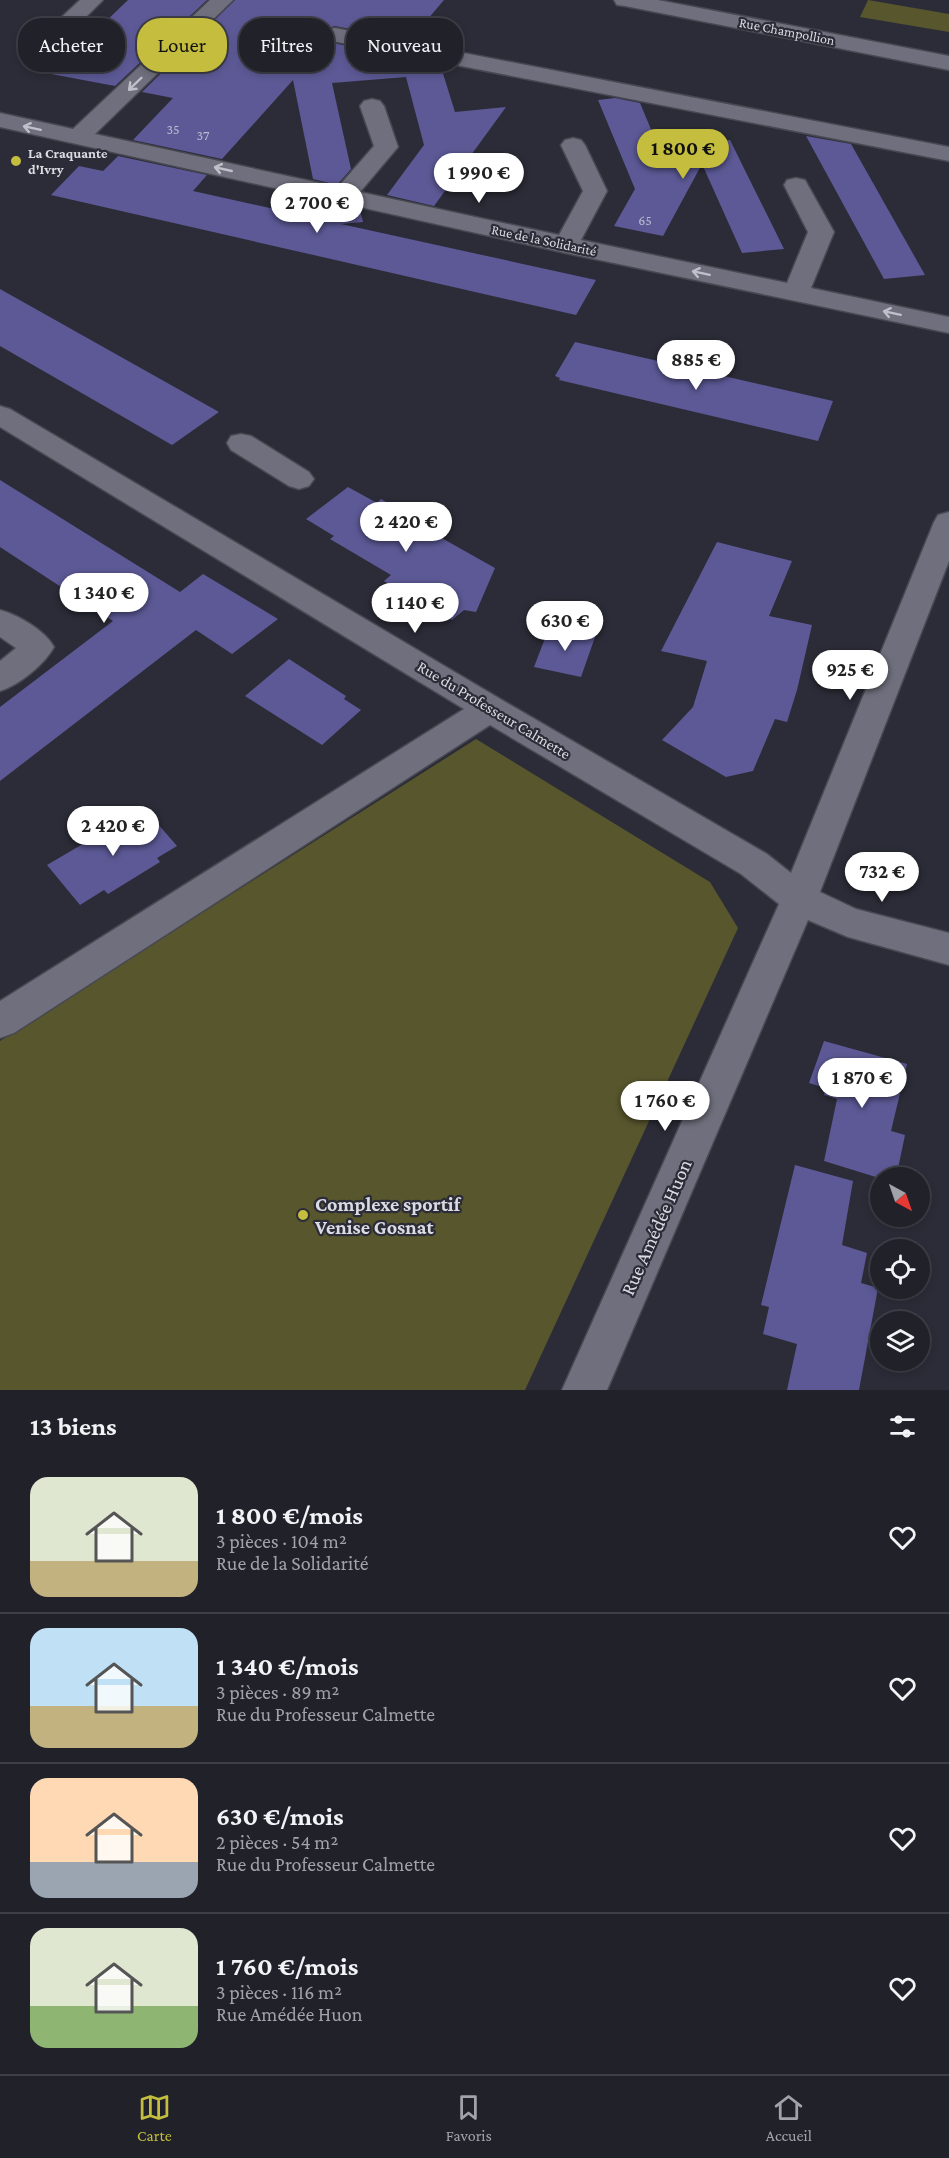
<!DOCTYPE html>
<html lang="fr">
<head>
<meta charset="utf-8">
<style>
  :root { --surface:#21212a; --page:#2d2e36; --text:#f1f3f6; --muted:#a2a3a8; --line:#3e3e47; --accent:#c4bd3e }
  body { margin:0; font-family:"Crimson Pro",serif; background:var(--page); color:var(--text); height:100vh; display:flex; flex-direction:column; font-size:22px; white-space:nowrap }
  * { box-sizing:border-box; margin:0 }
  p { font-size:20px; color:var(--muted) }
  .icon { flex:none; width:33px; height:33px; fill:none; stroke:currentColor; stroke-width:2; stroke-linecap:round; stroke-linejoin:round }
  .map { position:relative; height:1390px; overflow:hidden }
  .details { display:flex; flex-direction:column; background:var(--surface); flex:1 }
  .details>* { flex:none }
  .banner { position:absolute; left:18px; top:18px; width:600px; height:54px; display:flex; gap:12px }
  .needle { width:39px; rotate:140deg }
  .tools { position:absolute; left:870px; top:1167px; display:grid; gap:12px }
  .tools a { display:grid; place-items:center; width:60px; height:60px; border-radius:50%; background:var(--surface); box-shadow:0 3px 9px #0003,0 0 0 2px var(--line); font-size:30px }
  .price { position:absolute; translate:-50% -51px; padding:0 14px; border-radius:21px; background:#fff; color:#222; font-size:20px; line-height:39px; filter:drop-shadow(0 2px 3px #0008) }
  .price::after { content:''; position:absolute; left:50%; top:36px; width:18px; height:14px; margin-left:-9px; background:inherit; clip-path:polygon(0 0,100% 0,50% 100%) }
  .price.on { background:var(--accent); color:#111 }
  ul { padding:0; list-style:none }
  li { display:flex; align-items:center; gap:18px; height:150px; padding:0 30px }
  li+li { border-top:2px solid var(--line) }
  li span { display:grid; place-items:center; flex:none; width:168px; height:120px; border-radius:18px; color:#555 }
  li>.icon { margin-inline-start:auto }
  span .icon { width:72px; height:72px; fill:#fffc; stroke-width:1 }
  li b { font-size:26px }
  h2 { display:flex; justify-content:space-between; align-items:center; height:72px; padding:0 30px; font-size:26px }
  .tag { padding:0 21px; border-radius:24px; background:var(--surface); box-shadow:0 3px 9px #0003,0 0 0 2px var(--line); font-size:21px; line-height:54px }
  .tag.on { background:var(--accent); color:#111 }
  .menu { display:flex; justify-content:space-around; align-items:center; height:84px; border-top:2px solid var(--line); background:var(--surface); font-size:16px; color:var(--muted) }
  .menu a { display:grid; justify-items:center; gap:3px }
  .menu .on { color:var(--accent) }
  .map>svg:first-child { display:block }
  .green { fill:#58562d }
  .building { fill:#5c5996 }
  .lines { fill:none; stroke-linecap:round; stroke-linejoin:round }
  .minor-casing { stroke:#484852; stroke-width:3 }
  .minor { fill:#6f6f7d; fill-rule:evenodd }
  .oneway { stroke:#c0c0ca }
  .poi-dot { fill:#c4bd3e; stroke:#2c2c38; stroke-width:2 }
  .labels { text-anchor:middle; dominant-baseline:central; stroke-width:4.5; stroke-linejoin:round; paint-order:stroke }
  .far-street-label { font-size:14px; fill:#dbdbe3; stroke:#2c2c38 }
  .number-label { font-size:14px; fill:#bbbad0 }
  .far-poi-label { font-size:14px; font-weight:bold; fill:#dbdbe3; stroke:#2c2c38; text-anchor:start }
  .street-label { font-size:16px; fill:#dbdbe3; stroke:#2c2c38 }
  .near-poi-label { font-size:20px; font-weight:bold; fill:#dbdbe3; stroke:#2c2c38; text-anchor:start }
  .near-street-label { font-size:20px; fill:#dbdbe3; stroke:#2c2c38 }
</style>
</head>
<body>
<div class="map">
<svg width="949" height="1390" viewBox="0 0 949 1390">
  <rect width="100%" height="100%" fill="#2c2c38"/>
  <g class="green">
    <path d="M868,0L949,14V32L860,17Z"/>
    <path d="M476,739L710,882L738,928L525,1390H0V1041Z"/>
  </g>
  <g class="building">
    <path d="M128,0H207L115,86L51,74Z"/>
    <path d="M235,0H444L427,20L434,45L335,26L325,29L322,36L327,42L440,64L455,112L506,107L434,206L387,195L424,145L406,77L332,83L351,169L337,185L313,179L293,80L222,159L133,140L173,98L142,92Z"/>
    <path d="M615,98L640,103L658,146L730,140L784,249L742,253L702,164L663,236L614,226L635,189L598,100Z"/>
    <path d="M806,136L851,144L925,275L884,279Z"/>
    <path d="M118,156L207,175L193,191L320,219L317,200L360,210L363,222L341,224L596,280L576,315L51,195L79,166L103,171Z"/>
    <path d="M0,289L219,412L172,445L0,346Z"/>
    <path d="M575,342L833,401L818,441L559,380L560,378L555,376Z"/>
    <path d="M0,480L180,592L203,574L278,619L232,654L196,630L0,781V707L113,621L0,547Z"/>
    <path d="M348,487L377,503L381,499L441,533L438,536L495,568L476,612L464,610L452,620L384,581L391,575L330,539L334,536L306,519Z"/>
    <path d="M717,542L792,561L769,616L812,625L797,690L787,722L775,719L753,771L726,777L662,740L693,707L707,661L661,651Z"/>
    <path d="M549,628L595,637L581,677L534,667Z"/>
    <path d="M289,659L346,696L344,699L361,710L322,745L245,696Z"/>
    <path d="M144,808L177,846L157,858L160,862L108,894L104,890L80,905L47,865Z"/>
    <path d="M824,1041L907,1064L891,1131L905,1135L896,1178H879L824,1161L837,1099L824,1095L825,1088L809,1083Z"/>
    <path d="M795,1165L853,1181L842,1245L867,1253L861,1283L878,1288L859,1390H787L797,1344L763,1334L769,1307L761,1305Z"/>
  </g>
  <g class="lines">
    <defs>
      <g id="minor">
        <path d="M80,0H103L54,49L46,51L38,49L35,44L38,39Z"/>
        <path d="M210,0H233L95,134L338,187L374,146L360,106L364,101L372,99L380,101L384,106L398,147L360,192L559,235L583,191L561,145L565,140L573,138L581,140L585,145L607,191L581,240L787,283L808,232L784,185L787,180L796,178L805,180L834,232L811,288L949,317V333L566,253L0,127V113L73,129Z"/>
        <path d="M614,0H658L949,56V70L625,6L617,5Z"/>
        <path d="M335,28L949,147V161L327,40L324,35L327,30Z"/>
        <path d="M0,406L10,409L502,700L767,854L791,873L934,522L938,515L949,512V561L820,892L856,909L949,933V965L848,937L808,920L607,1390H562L779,904L741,874L490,725L14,1033L0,1038V1001L464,709L0,427Z"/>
        <path d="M241,434L251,436L309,472L314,479L309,486L299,489L289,486L231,450L227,443L231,436Z"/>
        <path d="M0,610C18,615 45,630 54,647C44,665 19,685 0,691V661L16,648L0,637Z"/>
      </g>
    </defs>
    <use href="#minor" class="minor-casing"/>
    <use href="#minor" class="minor"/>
  </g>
  <defs><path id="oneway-shaft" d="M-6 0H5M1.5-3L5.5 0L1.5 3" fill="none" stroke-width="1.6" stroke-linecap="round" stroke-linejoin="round" transform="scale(1.5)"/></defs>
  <g class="oneway">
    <use href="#oneway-shaft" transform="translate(135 84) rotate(136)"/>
    <use href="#oneway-shaft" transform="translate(32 128) rotate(-168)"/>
    <use href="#oneway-shaft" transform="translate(223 169) rotate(-167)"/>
    <use href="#oneway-shaft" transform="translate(701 273) rotate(-168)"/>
    <use href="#oneway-shaft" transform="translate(892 313) rotate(-168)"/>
  </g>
  <g class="poi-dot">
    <circle cx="16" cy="161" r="6"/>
    <circle cx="303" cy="1215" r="6"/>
  </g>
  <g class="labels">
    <g class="far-street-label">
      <text transform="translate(787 31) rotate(11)">Rue Champollion</text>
      <text transform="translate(544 240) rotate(12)">Rue de la Solidarité</text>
    </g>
    <g class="number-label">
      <text x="173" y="129">35</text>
      <text x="203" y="135">37</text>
      <text x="645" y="220">65</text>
    </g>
    <g class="far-poi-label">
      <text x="28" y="153">La Craquante<tspan x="28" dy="16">d'Ivry</tspan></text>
    </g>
    <g class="street-label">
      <text transform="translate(494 710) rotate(31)">Rue du Professeur Calmette</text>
    </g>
    <g class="near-poi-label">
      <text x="315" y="1204">Complexe sportif<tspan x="315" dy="23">Venise Gosnat</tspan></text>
    </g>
    <g class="near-street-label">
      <text transform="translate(656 1227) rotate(-66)">Rue Amédée Huon</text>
    </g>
  </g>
</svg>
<div class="tools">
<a><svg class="needle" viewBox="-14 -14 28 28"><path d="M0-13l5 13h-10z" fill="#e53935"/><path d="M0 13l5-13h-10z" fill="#a2a3a8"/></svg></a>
<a><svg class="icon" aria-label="locate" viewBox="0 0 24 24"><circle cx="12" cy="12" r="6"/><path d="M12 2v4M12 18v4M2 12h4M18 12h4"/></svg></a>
<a><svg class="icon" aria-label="layers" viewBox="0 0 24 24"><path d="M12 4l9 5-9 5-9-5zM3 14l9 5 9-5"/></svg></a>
</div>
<b class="price on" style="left:683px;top:180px">1 800 €</b>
<b class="price" style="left:479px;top:204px">1 990 €</b>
<b class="price" style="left:317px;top:234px">2 700 €</b>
<b class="price" style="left:696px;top:391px">885 €</b>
<b class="price" style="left:406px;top:553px">2 420 €</b>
<b class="price" style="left:104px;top:624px">1 340 €</b>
<b class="price" style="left:415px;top:634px">1 140 €</b>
<b class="price" style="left:565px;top:652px">630 €</b>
<b class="price" style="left:850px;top:701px">925 €</b>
<b class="price" style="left:113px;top:857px">2 420 €</b>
<b class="price" style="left:882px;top:903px">732 €</b>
<b class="price" style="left:862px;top:1109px">1 870 €</b>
<b class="price" style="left:665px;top:1132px">1 760 €</b>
<div class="banner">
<a class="tag">Acheter</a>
<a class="tag on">Louer</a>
<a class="tag">Filtres</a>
<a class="tag">Nouveau</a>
</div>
</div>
<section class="details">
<h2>13 biens<svg class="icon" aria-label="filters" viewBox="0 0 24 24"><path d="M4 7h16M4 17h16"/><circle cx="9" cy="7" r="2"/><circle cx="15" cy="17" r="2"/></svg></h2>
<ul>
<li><span style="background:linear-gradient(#dfe7d0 70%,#c2b280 0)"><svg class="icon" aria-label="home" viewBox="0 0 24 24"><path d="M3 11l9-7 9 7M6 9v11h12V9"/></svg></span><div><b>1 800 €/mois</b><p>3 pièces · 104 m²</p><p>Rue de la Solidarité</p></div><svg class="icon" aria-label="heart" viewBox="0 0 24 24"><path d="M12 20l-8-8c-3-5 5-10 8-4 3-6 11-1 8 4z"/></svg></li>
<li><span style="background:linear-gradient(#bfe0f5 65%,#c2b280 0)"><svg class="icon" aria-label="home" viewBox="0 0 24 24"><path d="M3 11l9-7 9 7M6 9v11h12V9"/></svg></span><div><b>1 340 €/mois</b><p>3 pièces · 89 m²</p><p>Rue du Professeur Calmette</p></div><svg class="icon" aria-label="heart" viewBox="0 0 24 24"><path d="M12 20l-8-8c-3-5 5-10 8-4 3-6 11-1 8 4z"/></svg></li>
<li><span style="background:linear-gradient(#ffd9b3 70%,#9aa5b1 0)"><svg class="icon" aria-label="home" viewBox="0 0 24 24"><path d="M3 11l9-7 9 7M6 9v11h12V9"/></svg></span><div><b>630 €/mois</b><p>2 pièces · 54 m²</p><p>Rue du Professeur Calmette</p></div><svg class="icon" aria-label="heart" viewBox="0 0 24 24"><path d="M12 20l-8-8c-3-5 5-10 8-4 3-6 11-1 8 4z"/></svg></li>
<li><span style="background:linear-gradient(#dfe7d0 65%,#8fb573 0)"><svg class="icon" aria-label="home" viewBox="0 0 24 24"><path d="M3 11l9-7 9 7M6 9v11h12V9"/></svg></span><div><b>1 760 €/mois</b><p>3 pièces · 116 m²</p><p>Rue Amédée Huon</p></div><svg class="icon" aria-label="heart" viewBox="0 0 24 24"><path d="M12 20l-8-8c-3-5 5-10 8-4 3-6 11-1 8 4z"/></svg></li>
</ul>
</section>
<nav class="menu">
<a class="on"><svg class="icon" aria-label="map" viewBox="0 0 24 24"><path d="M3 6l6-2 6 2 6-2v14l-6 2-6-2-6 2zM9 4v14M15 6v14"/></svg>Carte</a>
<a><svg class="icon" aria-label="saved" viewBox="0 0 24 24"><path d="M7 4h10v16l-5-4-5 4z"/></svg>Favoris</a>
<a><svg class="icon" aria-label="home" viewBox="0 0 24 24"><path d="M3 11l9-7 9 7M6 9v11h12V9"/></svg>Accueil</a>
</nav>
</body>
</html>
